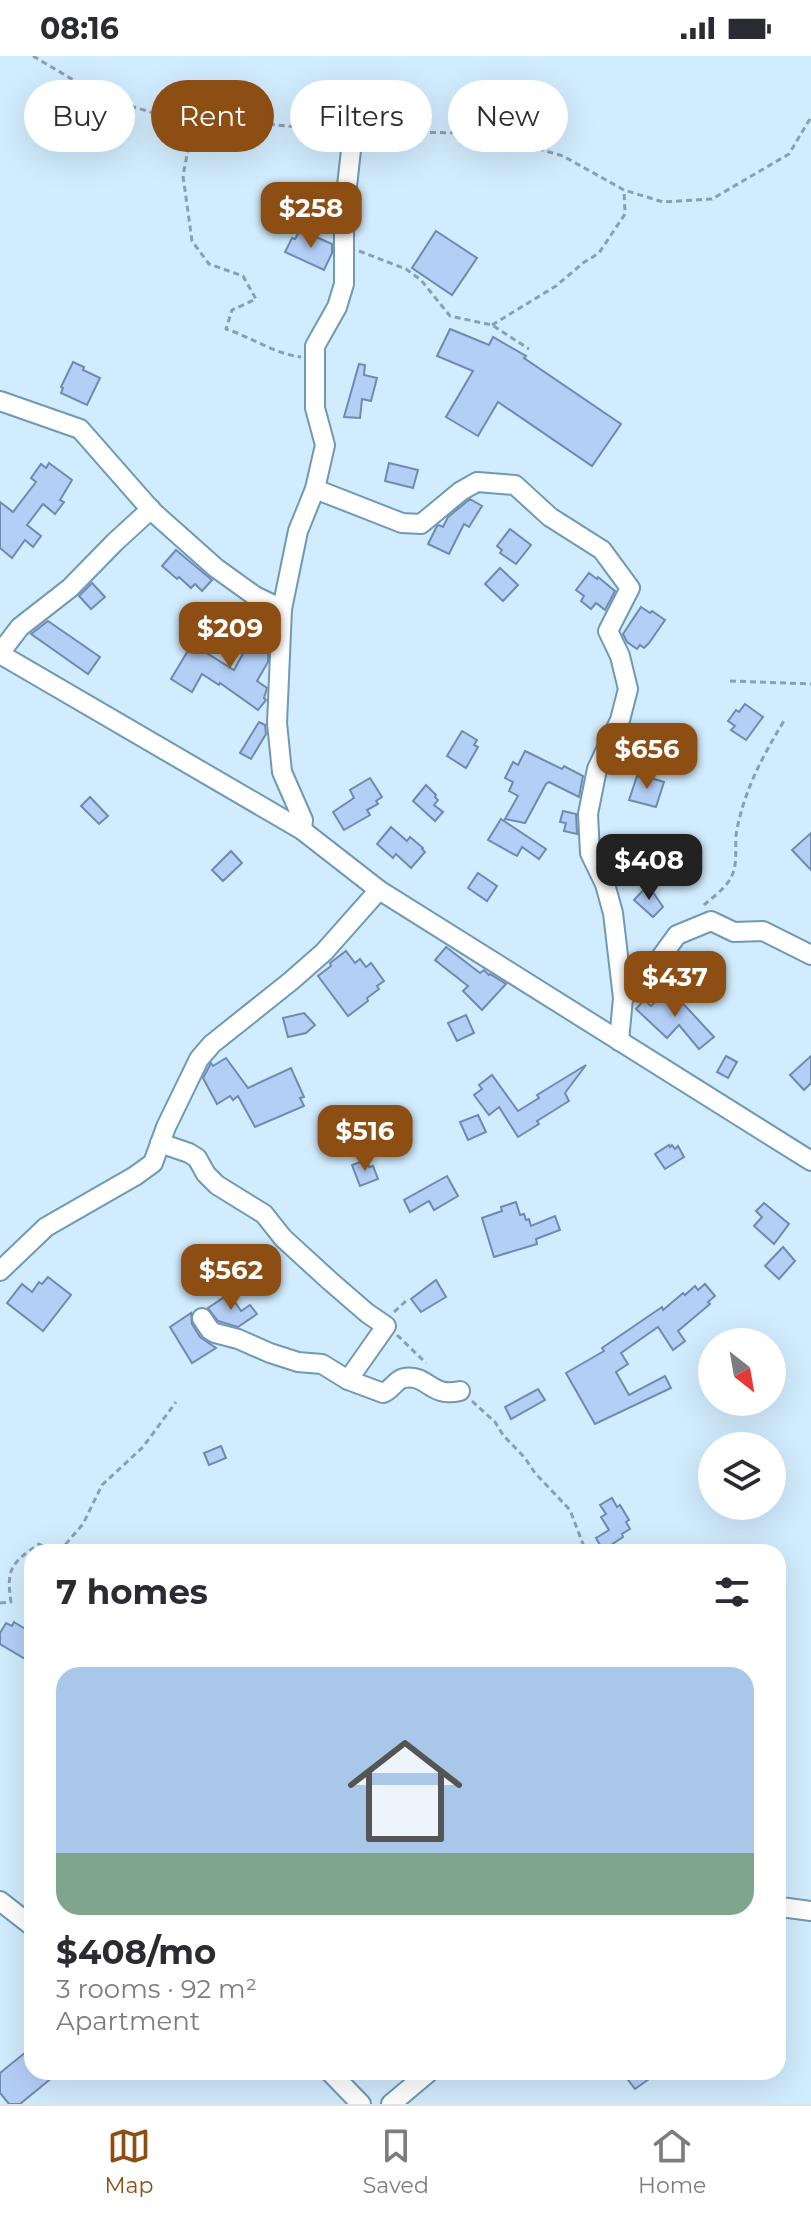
<!DOCTYPE html>
<html lang="en">
<head>
<meta charset="utf-8">
<style>
  :root { --surface:#fff; --page:#f2f2f3; --text:#2b2b33; --muted:#7c7c81; --line:#e1e1e2; --accent:#8d4e14 }
  body { margin:0; font-family:Montserrat,sans-serif; background:var(--page); color:var(--text); height:100vh; display:flex; flex-direction:column; font-size:30px; white-space:nowrap }
  * { box-sizing:border-box; margin:0 }
  p { font-size:26px; color:var(--muted) }
  .icon { flex:none; width:44px; height:44px; fill:none; stroke:currentColor; stroke-width:2; stroke-linecap:round; stroke-linejoin:round }
  .map { position:relative; flex:1; overflow:hidden }
  .panel { position:absolute; left:24px; top:1488px; width:762px; height:536px; display:flex; flex-direction:column; background:var(--surface); border-radius:24px; box-shadow:0 8px 32px #0002 }
  .panel>* { flex:none }
  .hud { position:absolute; left:24px; top:24px; width:764px; height:72px; display:flex; gap:16px }
  .needle { width:52px; rotate:149deg }
  .controls { position:absolute; left:698px; top:1272px; display:grid; gap:16px }
  .controls a { display:grid; place-items:center; width:88px; height:88px; border-radius:50%; background:var(--surface); box-shadow:0 8px 32px #0002; font-size:40px }
  .price { position:absolute; translate:-50% -68px; padding:0 18px; border-radius:16px; background:var(--accent); color:#fff; font-size:26px; line-height:52px; filter:drop-shadow(0 2px 4px #0008) }
  .price::after { content:''; position:absolute; left:50%; top:48px; width:24px; height:18px; margin-left:-12px; background:inherit; clip-path:polygon(0 0,100% 0,50% 100%) }
  .price.on { background:#222; color:#fff }
  ul { padding:0; list-style:none }
  li { display:grid; align-content:center; gap:16px; height:424px; padding:0 32px }
  li+li { border-top:2px solid var(--line) }
  li span { display:grid; place-items:center; height:248px; border-radius:24px; color:#555 }
  li>.icon { margin-inline-start:auto }
  span .icon { width:144px; height:144px; fill:#fffc; stroke-width:1 }
  li b { font-size:34px }
  h2 { display:flex; justify-content:space-between; align-items:center; height:96px; padding:0 32px; font-size:34px }
  .chip { padding:0 28px; border-radius:36px; background:var(--surface); box-shadow:0 8px 32px #0002; font-size:28px; line-height:72px }
  .chip.on { background:var(--accent); color:#fff }
  .status { display:flex; justify-content:space-between; align-items:center; height:56px; padding:0 40px; background:var(--surface); direction:ltr }
  .status svg { height:22px; fill:currentColor }
  .dock { display:flex; justify-content:space-around; align-items:center; height:112px; border-top:2px solid var(--line); background:var(--surface); font-size:22px; color:var(--muted) }
  .dock a { display:grid; justify-items:center; gap:4px }
  .dock .on { color:var(--accent) }
  .map>svg:first-child { display:block }
  .building { fill:#b4cff6; stroke:#708aae; stroke-width:2 }
  .lines { fill:none; stroke-linecap:round; stroke-linejoin:round }
  .minor-casing { stroke:#6f99b5; stroke-width:22 }
  .path { stroke:#89a0b0; stroke-width:3; stroke-dasharray:6 4; stroke-linecap:butt }
  .minor { stroke:#fff; stroke-width:18 }
</style>
</head>
<body>
<div class="status"><b>08:16</b><svg viewBox="0 0 49 12"><path d="M0 12V9h3v3zM5 12V6h3v6zM10 12V3h3v9zM15 12V0h3v12zM26 1h20v11H26zM47 4h2v5h-2z"/></svg></div>
<div class="map">
<svg width="811" height="2048" viewBox="0 0 811 2048">
  <rect width="100%" height="100%" fill="#d1ecfe"/>
  <g class="building">
    <path d="M300,174L332,188V197L324,214L285,196L292,182L295,183Z"/>
    <path d="M436,175L477,202L452,239L412,212Z"/>
    <path d="M450,273L489,289L493,281L526,300L524,302L621,368L592,410L498,346L478,380L446,361L473,315L437,300Z"/>
    <path d="M73,306L84,311L83,314L100,322L87,349L61,337L63,332L61,331Z"/>
    <path d="M359,308L365,309L364,319L377,322L371,345L362,343L360,362L344,361Z"/>
    <path d="M49,407L72,424L60,444L64,446L55,458L43,448L27,469L41,480L33,491L25,484L12,502L0,492V446L13,456L36,426L31,422L41,408L46,412Z"/>
    <path d="M389,407L418,414L413,432L385,425Z"/>
    <path d="M470,443L482,450L469,471L464,468L449,498L428,488L437,470L439,469L443,471L448,461Z"/>
    <path d="M510,473L531,489L516,508L500,497L502,494L497,490Z"/>
    <path d="M176,494L212,524L202,535L195,528L191,532L179,521L177,523L162,510Z"/>
    <path d="M500,512L518,529L503,545L485,528Z"/>
    <path d="M589,517L597,523L598,521L615,535L605,554L596,547L591,553L581,545L584,540L576,534Z"/>
    <path d="M92,527L105,541L91,553L79,540Z"/>
    <path d="M641,551L650,557L652,555L665,564L649,587L644,592L640,589L637,593L627,586L623,578Z"/>
    <path d="M48,565L100,601L88,618L31,578Z"/>
    <path d="M259,568L269,574L268,606L257,625L267,632L264,642L266,644L258,654L220,627L219,629L202,618L192,636L171,623L192,588L234,614Z"/>
    <path d="M745,648L763,661L746,684L731,674L735,670L728,665L736,654L739,656Z"/>
    <path d="M259,666L265,669L266,678L251,703L240,697Z"/>
    <path d="M462,675L477,684L474,689L478,691L466,712L447,700Z"/>
    <path d="M525,695L562,713L564,710L583,720L579,741L549,726L546,728L525,767L505,763L518,740L509,735L513,726L505,722L513,706L518,709Z"/>
    <path d="M637,720L647,724L648,721L664,726L656,751L629,744Z"/>
    <path d="M370,722L382,741L376,745L378,748L367,754L370,759L344,774L333,756L354,742L350,734Z"/>
    <path d="M426,729L436,739L435,741L438,744L434,749L443,756L435,765L413,745Z"/>
    <path d="M90,741L108,760L99,768L81,750Z"/>
    <path d="M563,755L576,758L577,778L564,775L566,767L560,766Z"/>
    <path d="M501,763L546,793L539,803L522,791L517,800L488,784Z"/>
    <path d="M391,771L407,785L410,781L423,792L422,793L425,796L411,812L396,798L393,802L377,788Z"/>
    <path d="M811,777V814L792,794Z"/>
    <path d="M231,795L242,807L223,825L212,814Z"/>
    <path d="M478,817L497,830L487,845L468,832Z"/>
    <path d="M648,829L663,851L653,861L634,844Z"/>
    <path d="M446,891L480,917L484,914L489,919L490,918L506,928L482,954L463,935L468,930L435,904Z"/>
    <path d="M346,895L355,907L360,903L366,911L371,907L384,925L377,930L379,933L367,942L368,945L348,960L318,920L331,910L330,907Z"/>
    <path d="M665,935L675,944L677,941L714,981L699,993L679,969L667,982L636,953L644,944L651,950Z"/>
    <path d="M304,957L315,969L306,977L288,981L283,962Z"/>
    <path d="M466,959L474,977L457,985L448,967Z"/>
    <path d="M726,1000L737,1006L728,1022L717,1016Z"/>
    <path d="M811,1000V1027L804,1034L790,1019Z"/>
    <path d="M226,1002L248,1032L291,1012L304,1041L300,1042L304,1050L255,1071L238,1040L233,1044L230,1040L217,1048L203,1022L211,1007L213,1010Z"/>
    <path d="M586,1009L565,1037L569,1045L537,1065L539,1068L518,1081L499,1051L489,1059L474,1039L482,1033L479,1029L492,1019L518,1055L539,1042L537,1039Z"/>
    <path d="M478,1059L486,1076L468,1084L460,1066Z"/>
    <path d="M669,1089L670,1091L672,1089L675,1093L678,1090L684,1101L665,1113L655,1098Z"/>
    <path d="M366,1104L369,1111L373,1110L378,1123L360,1130L352,1109Z"/>
    <path d="M447,1120L458,1140L434,1154L429,1145L410,1156L404,1144Z"/>
    <path d="M516,1146L520,1159L524,1158L526,1164L529,1163L531,1170L555,1160L560,1174L536,1183L537,1188L494,1201L482,1162L502,1155L501,1151Z"/>
    <path d="M764,1147L789,1168L774,1188L754,1170L762,1161L756,1155Z"/>
    <path d="M783,1191L795,1205L779,1223L765,1210Z"/>
    <path d="M48,1221L71,1239L43,1275L7,1247L22,1228L32,1236L39,1226L42,1228Z"/>
    <path d="M436,1224L446,1241L421,1256L411,1243Z"/>
    <path d="M705,1228L715,1240L708,1246L710,1248L678,1275L685,1285L673,1294L658,1271L621,1297L628,1308L616,1316L629,1339L665,1320L671,1332L595,1368L566,1317L604,1295L602,1292L662,1251L663,1254L683,1237L685,1239L695,1230L698,1234Z"/>
    <path d="M226,1240L227,1242L231,1240L241,1255L250,1249L257,1258L238,1271L218,1265L208,1252Z"/>
    <path d="M191,1257L192,1268L200,1281L216,1292L192,1307L170,1271Z"/>
    <path d="M538,1333L545,1344L511,1363L505,1351Z"/>
    <path d="M221,1390L226,1402L209,1409L204,1397Z"/>
    <path d="M612,1442L617,1451L620,1449L629,1464L626,1466L630,1473L622,1478L623,1481L603,1494L596,1482L609,1474L601,1461L606,1458L600,1449Z"/>
    <path d="M14,1566L32,1577V1607L0,1588V1577L6,1567L12,1570Z"/>
    <path d="M32,1991V2016H59L20,2048H9L0,2037V2017Z"/>
    <path d="M622,2016H659L635,2033Z"/>
  </g>
  <g class="lines">
    <defs>
      <g id="minor">
        <path d="M0,345L80,373L152,455L216,512L255,540L282,553"/>
        <path d="M315,433L402,467L421,468L461,435L477,426L515,429L550,461L602,494L630,532L608,575L620,600L628,633L620,664L597,713L588,758L590,797L605,828L613,857L623,942L619,985"/>
        <path d="M0,597L20,571L70,532L115,486L151,453"/>
        <path d="M0,598L302,774L379,834L811,1105"/>
        <path d="M302,774L303,764L282,716L277,667L282,553L298,475L315,433L325,389L315,352V290L337,251L344,228V157L353,76"/>
        <path d="M623,942L653,912L677,879L711,865L734,876L763,875L811,899"/>
        <path d="M160,1087L189,1097L197,1102L206,1118L217,1129L264,1158L283,1182L330,1225L367,1257L386,1270L348,1324"/>
        <path d="M0,1215L46,1171L135,1120L153,1107L166,1071L199,1003L212,988L291,925L324,896L379,834"/>
        <path d="M202,1262L210,1274L215,1277L238,1283L270,1297L298,1306L322,1308L348,1324L383,1337C392,1334 395,1324 404,1322C428,1318 430,1342 460,1335"/>
        <path d="M0,1845L32,1870"/>
        <path d="M778,1848L781,1851L811,1855"/>
        <path d="M330,2016L361,2048"/>
        <path d="M391,2048L429,2016"/>
      </g>
    </defs>
    <use href="#minor" class="minor-casing"/>
    <g class="path">
      <path d="M33,0L102,41L153,57L339,75"/>
      <path d="M194,61L183,120L192,185L209,208L243,220L256,243L232,254L226,273C251,281 275,298 301,301"/>
      <path d="M370,76L483,77L563,100L624,134L663,146L712,143L789,98L811,61"/>
      <path d="M359,195L406,213L421,224L450,260L492,269L529,293"/>
      <path d="M492,269L556,230L583,207L599,197L625,158L624,134"/>
      <path d="M730,625L811,628"/>
      <path d="M704,849C714,840 728,831 733,817C738,804 734,787 737,773C746,730 763,700 785,663"/>
      <path d="M394,1256L406,1245"/>
      <path d="M397,1279L426,1307"/>
      <path d="M472,1345L495,1366L503,1379L525,1402L535,1417L570,1454L586,1496"/>
      <path d="M59,1496L83,1468L102,1429L143,1391L176,1346"/>
      <path d="M0,1547L11,1546C6,1513 11,1507 39,1488L53,1496"/>
    </g>
    <use href="#minor" class="minor"/>
  </g>
</svg>
<div class="controls">
<a><svg class="needle" viewBox="-14 -14 28 28"><path d="M0-13l5 13h-10z" fill="#e53935"/><path d="M0 13l5-13h-10z" fill="#7c7c81"/></svg></a>
<a><svg class="icon" aria-label="layers" viewBox="0 0 24 24"><path d="M12 4l9 5-9 5-9-5zM3 14l9 5 9-5"/></svg></a>
</div>
<b class="price" style="left:311px;top:194px">$258</b>
<b class="price" style="left:230px;top:614px">$209</b>
<b class="price" style="left:647px;top:735px">$656</b>
<b class="price on" style="left:649px;top:846px">$408</b>
<b class="price" style="left:675px;top:963px">$437</b>
<b class="price" style="left:365px;top:1117px">$516</b>
<b class="price" style="left:231px;top:1256px">$562</b>
<div class="hud">
<a class="chip">Buy</a>
<a class="chip on">Rent</a>
<a class="chip">Filters</a>
<a class="chip">New</a>
</div>
<section class="panel">
<h2>7 homes<svg class="icon" aria-label="filters" viewBox="0 0 24 24"><path d="M4 7h16M4 17h16"/><circle cx="9" cy="7" r="2"/><circle cx="15" cy="17" r="2"/></svg></h2>
<ul>
<li><span style="background:linear-gradient(#a9c7e8 75%,#7fa58c 0)"><svg class="icon" aria-label="home" viewBox="0 0 24 24"><path d="M3 11l9-7 9 7M6 9v11h12V9"/></svg></span><div><b>$408/mo</b><p>3 rooms · 92 m²</p><p>Apartment</p></div></li>
</ul>
</section>
</div>
<nav class="dock">
<a class="on"><svg class="icon" aria-label="map" viewBox="0 0 24 24"><path d="M3 6l6-2 6 2 6-2v14l-6 2-6-2-6 2zM9 4v14M15 6v14"/></svg>Map</a>
<a><svg class="icon" aria-label="saved" viewBox="0 0 24 24"><path d="M7 4h10v16l-5-4-5 4z"/></svg>Saved</a>
<a><svg class="icon" aria-label="home" viewBox="0 0 24 24"><path d="M3 11l9-7 9 7M6 9v11h12V9"/></svg>Home</a>
</nav>
</body>
</html>
